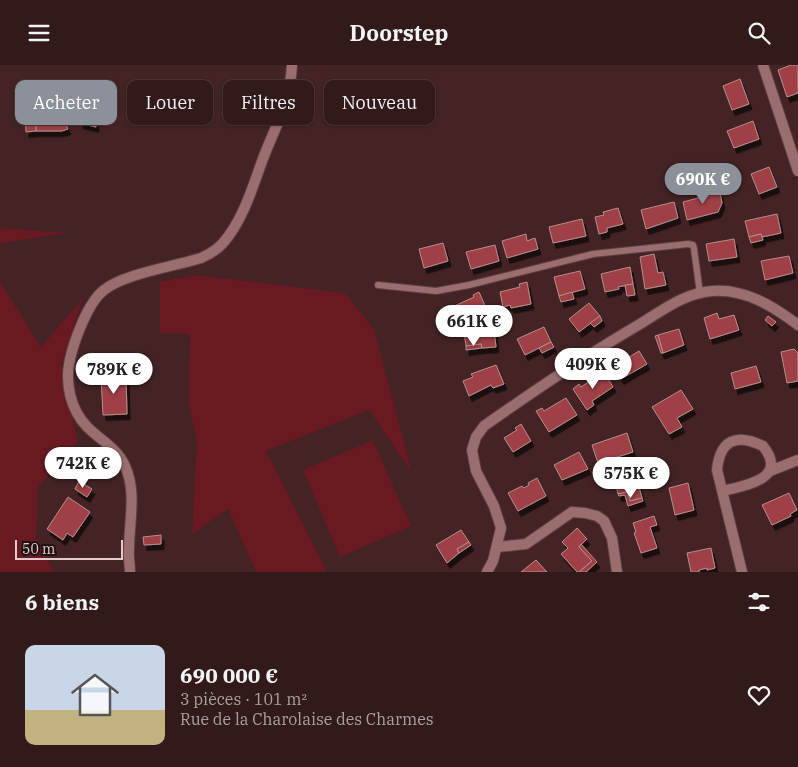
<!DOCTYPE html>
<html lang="fr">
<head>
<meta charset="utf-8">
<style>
  :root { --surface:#321a1b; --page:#3a2324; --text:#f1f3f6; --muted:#a8a1a3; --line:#4d383a; --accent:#8c9099 }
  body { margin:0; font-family:"IBM Plex Serif",serif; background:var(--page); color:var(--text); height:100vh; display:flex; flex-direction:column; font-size:19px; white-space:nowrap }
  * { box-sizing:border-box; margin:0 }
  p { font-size:16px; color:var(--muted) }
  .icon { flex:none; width:28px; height:28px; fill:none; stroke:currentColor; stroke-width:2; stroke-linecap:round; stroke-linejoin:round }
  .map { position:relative; height:507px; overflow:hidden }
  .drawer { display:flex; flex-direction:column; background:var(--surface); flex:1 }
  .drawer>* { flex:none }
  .top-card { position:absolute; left:15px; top:15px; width:500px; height:45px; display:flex; gap:10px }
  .scale { position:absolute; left:15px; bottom:12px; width:108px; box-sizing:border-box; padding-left:5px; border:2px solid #e2cccb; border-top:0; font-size:14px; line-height:18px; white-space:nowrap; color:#e2cccb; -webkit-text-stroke:4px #201212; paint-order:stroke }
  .price { position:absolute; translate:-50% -42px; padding:0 11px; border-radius:18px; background:#fff; color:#222; font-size:16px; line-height:32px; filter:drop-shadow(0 1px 2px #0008) }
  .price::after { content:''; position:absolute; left:50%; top:30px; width:15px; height:11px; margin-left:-8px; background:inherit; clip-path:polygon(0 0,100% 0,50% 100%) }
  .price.current { background:var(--accent); color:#fff }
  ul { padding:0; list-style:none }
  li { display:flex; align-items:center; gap:15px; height:125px; padding:0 25px }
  li span { display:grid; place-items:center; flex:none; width:140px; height:100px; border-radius:10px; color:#555 }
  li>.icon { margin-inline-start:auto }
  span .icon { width:60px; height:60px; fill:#fffc; stroke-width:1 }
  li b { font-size:21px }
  h2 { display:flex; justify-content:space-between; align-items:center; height:60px; padding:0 25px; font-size:21px }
  .pill { padding:0 18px; border-radius:10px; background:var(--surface); box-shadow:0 1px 4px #0004,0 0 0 1px var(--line); font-size:18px; line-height:45px }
  .pill.current { background:var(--accent); color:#fff }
  header { display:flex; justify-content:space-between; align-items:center; height:65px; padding:0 25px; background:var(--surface); font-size:22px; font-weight:700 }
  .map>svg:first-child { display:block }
  .green { fill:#681921 }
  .building { fill:#9e4045; stroke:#b68e8d; filter:url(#shadow) }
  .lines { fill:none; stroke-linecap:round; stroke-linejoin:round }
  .service-casing { stroke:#604142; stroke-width:8 }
  .minor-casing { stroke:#604142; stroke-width:12 }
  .service { stroke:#9a6e6e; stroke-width:6 }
  .minor { stroke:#9a6e6e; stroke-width:10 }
</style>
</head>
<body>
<header><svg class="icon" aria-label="menu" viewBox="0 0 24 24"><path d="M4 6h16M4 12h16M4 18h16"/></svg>Doorstep<svg class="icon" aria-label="search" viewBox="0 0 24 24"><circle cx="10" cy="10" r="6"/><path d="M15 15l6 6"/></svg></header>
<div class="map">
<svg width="798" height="507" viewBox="0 0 798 507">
  <defs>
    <filter id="shadow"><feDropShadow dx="3" dy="5.5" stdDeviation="0" flood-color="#0009"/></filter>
  </defs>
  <rect width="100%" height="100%" fill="#432324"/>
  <g class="green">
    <path d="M0,163L69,168L0,178Z"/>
    <path d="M195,210L345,228L374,264L412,408L369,345L266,386L327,507H256L228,444L192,469L197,376L189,342L190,269L160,268V217Z"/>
    <path d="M0,217L41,282L83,233L61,300L78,377L38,422L36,472L54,507H0Z"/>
    <path d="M373,375L411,461L340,492L303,405Z"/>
  </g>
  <g class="building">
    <path d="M791,0H798V28L787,32L778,5Z"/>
    <path d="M740,14L749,39L732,45L723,21Z"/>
    <path d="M53,28H94L96,62L80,58V48L59,47L68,64L62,66H36L35,29Z"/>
    <path d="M24,29H35L36,66L26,67Z"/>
    <path d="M753,56L759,74L734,83L727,66Z"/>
    <path d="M769,102L777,122L759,129L751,109Z"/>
    <path d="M716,125L720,127L722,138L718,147L687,155L683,137L702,132L701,129Z"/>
    <path d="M674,137L678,153L646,164L641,145Z"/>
    <path d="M618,143L623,159L607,163V167L599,169L595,152L604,150L603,147Z"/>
    <path d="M777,149L781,168L762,172L761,169L749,172L745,156Z"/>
    <path d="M582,154L586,171L553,178L549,162Z"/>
    <path d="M526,169L527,176L535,173L538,184L507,193L502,176Z"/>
    <path d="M761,169L763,175L751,178L749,172Z"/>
    <path d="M734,174L737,192L709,196L706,179Z"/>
    <path d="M443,178L448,196L424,203L419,184Z"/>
    <path d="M495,180L499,196L471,204L466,187Z"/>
    <path d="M654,189L658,208L663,207L666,220L645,224L640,192Z"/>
    <path d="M789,191L793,208L765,215L761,196Z"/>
    <path d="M630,202L633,219L618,222L619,224L605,227L601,209Z"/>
    <path d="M580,206L585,224L559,231L554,212Z"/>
    <path d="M527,217L531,239L511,243L510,240L503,242L500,227L520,222L519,219Z"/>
    <path d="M633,219L635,230L627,231L625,220Z"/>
    <path d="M479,227L487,245L457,260L450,243L474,232L473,230Z"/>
    <path d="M572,227L574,234L561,237L559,231Z"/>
    <path d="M589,238L600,251L579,267L569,254Z"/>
    <path d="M717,248L719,254L734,250L739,265L710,274L704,253Z"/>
    <path d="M600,251L602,256L594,262L590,258Z"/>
    <path d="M768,251L776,257L772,261L765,255Z"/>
    <path d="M544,262L551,277L525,290L517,274Z"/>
    <path d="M494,264L496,282L482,283L481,279L466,281L464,268Z"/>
    <path d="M679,264L684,280L663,288L658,270Z"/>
    <path d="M658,270L663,288H661L655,271Z"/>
    <path d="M551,277L554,282L542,288L539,283Z"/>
    <path d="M481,279L482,283L466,285V281Z"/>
    <path d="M794,284L798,288V316L787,318L781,287Z"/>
    <path d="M639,286L647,299L621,314L612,299L625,292L626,294Z"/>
    <path d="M496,300L504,319L493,323L491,320L469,331L463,316L473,312L471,309Z"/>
    <path d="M756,301L761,317L735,324L731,308Z"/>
    <path d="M604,307L613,322L592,336L594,340L587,345L573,324L579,319L581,322Z"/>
    <path d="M126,311L127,349L103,350L101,312Z"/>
    <path d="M681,325L693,344L677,353L682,362L669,369L652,342Z"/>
    <path d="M566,333L577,350L549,367L536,346L542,343L544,346Z"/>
    <path d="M521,359L531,376L513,387L504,373L517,365L515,363Z"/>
    <path d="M627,368L633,387L598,398L592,380Z"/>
    <path d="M579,387L588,404L562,415L554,400Z"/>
    <path d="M636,410L642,433L630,436L627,427L618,429L615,417Z"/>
    <path d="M537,413L546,431L518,446L508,428L522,421L524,423L529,420L528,418Z"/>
    <path d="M79,416L92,424L87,432L75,424Z"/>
    <path d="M688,418L694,445L675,450L669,423Z"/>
    <path d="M627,427L630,436L642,433L643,436L628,441L625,430L619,431L618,429Z"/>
    <path d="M789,428L797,445L790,449L791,451L772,460L762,440Z"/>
    <path d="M68,432L90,447L73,472L67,468L63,475L47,464Z"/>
    <path d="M654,451L657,460L650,462L657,483L641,488L634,468L636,467L633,458Z"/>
    <path d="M577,463L587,474L579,482L592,496L579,507H577L561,489L568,483L562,477Z"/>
    <path d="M461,465L469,477L457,484L459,488L447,498L436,480Z"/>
    <path d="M161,470V479L144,480L143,472Z"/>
    <path d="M469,477L471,480L459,488L457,484Z"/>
    <path d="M581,479L597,497L586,507H579L592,496L579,482Z"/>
    <path d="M711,483L715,503L707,505V503L699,505V507H691L687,488Z"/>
    <path d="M536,495L547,507H521Z"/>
  </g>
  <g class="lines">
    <defs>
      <path id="service" d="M378,220L436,226L469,220L593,189L688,179L693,180L694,184L700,228"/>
      <g id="minor">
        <path d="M763,0L798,106"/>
        <path d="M770,406L798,395"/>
        <path d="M723,426C746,420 789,414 763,381C736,368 720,375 717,405L742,507"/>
        <path d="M497,482L526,479L572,447L585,448L597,451L604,456L612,473L617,507"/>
        <path d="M130,507C130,499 128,492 129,484C129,457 137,427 125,401C115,378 88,370 77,348C71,337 68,324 68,311C68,289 86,239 104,225C123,209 176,201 201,193C210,189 217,185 223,178C244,154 253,120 264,91C277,58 290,37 292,0"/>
        <path d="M487,507L493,496L501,463L494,441L476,406L472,385L476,372L484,361C535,325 587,290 640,259C663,245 685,228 712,226C744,223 773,241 798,260"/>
      </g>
    </defs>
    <use href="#service" class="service-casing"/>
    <use href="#minor" class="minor-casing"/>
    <use href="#service" class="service"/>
    <use href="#minor" class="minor"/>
  </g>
</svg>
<div class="scale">50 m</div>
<b class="price current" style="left:703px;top:140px">690K €</b>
<b class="price" style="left:474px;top:282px">661K €</b>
<b class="price" style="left:593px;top:325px">409K €</b>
<b class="price" style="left:114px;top:330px">789K €</b>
<b class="price" style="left:83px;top:424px">742K €</b>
<b class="price" style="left:631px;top:434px">575K €</b>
<div class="top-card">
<a class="pill current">Acheter</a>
<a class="pill">Louer</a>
<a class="pill">Filtres</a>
<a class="pill">Nouveau</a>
</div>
</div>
<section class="drawer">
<h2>6 biens<svg class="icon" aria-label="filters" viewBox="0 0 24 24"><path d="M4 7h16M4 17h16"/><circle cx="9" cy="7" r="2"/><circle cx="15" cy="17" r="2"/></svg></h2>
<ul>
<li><span style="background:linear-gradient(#c9d6e8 65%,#c2b280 0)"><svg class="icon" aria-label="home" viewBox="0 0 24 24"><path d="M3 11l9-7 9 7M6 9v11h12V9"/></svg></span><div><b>690 000 €</b><p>3 pièces · 101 m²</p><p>Rue de la Charolaise des Charmes</p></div><svg class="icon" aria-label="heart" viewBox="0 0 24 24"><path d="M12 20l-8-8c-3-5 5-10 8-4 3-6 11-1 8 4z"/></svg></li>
</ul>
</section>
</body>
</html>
